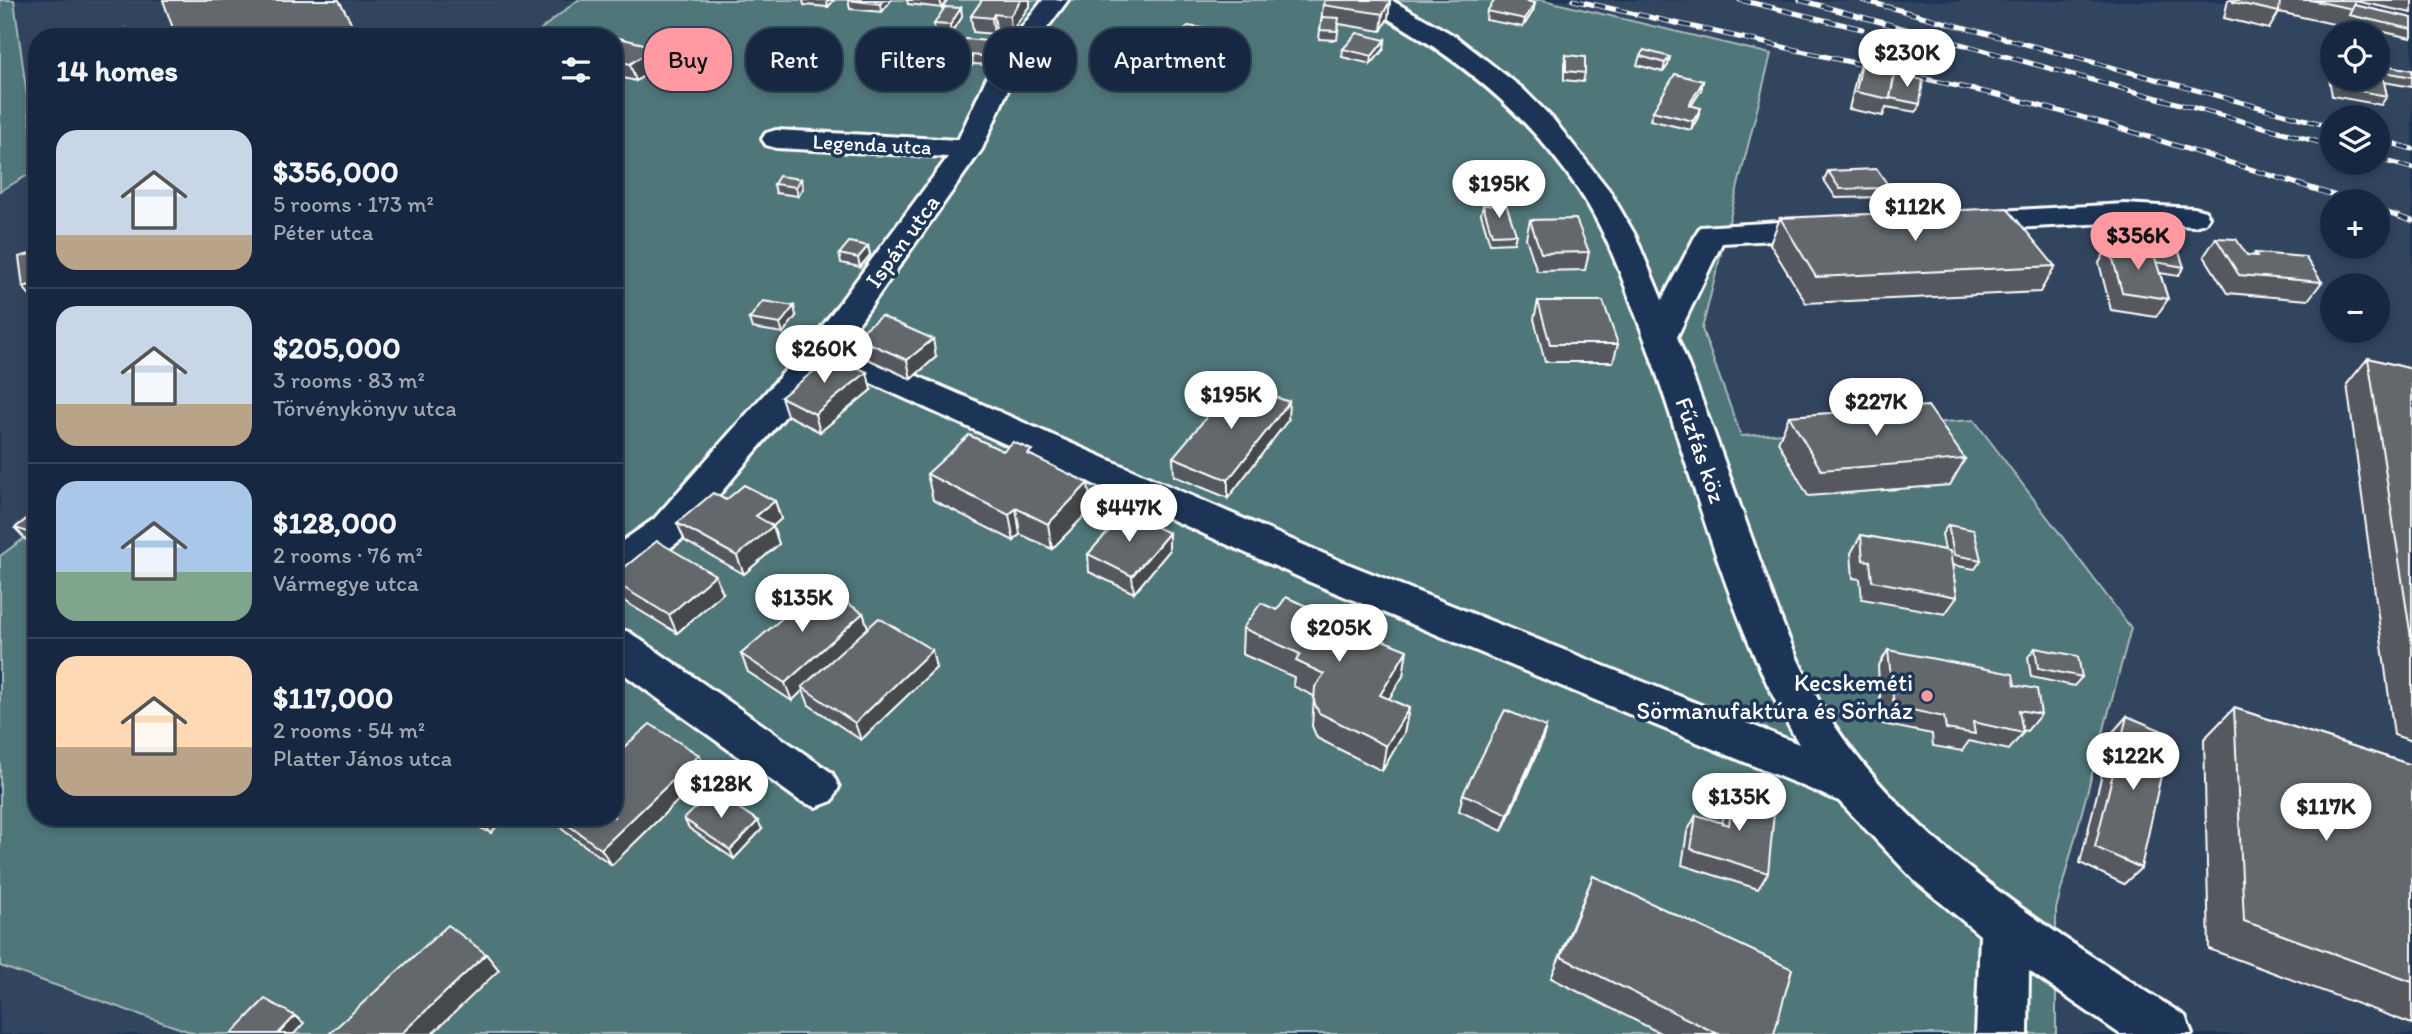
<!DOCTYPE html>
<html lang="en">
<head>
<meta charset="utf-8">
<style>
  :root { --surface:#162841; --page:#1f3048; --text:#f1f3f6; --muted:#9ea6b1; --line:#35445a; --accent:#ff9aa2 }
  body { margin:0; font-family:Itim,sans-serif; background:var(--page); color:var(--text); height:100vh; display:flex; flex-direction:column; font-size:26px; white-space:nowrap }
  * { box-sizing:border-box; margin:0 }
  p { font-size:23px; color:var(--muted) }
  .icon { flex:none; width:38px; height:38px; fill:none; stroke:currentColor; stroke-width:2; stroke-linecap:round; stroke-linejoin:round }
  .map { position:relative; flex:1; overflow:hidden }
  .drawer { position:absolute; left:28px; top:28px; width:595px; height:798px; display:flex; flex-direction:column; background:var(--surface); border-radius:28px; box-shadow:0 4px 10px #0003,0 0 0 2px var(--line) }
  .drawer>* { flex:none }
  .top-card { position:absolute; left:644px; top:28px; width:665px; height:63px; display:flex; gap:14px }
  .buttons { position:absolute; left:2320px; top:21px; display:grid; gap:14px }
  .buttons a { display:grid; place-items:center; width:70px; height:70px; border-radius:50%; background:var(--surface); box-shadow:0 4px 10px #0003,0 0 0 2px var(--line); font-size:35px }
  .price { position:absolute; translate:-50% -60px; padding:0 16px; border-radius:24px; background:#fff; color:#222; font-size:23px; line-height:46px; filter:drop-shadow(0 2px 4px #0008) }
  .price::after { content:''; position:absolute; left:50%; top:42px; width:21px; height:16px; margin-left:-10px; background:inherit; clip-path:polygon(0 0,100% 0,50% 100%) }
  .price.selected { background:var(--accent); color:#111 }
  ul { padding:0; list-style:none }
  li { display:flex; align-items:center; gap:21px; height:175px; padding:0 28px }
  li+li { border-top:2px solid var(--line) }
  li span { display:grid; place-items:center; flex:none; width:196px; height:140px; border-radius:21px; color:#555 }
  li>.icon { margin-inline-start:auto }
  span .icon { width:84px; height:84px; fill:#fffc; stroke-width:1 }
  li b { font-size:30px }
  h2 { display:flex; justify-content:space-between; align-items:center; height:84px; padding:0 28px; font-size:30px }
  .tag { padding:0 24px; border-radius:28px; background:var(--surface); box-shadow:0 4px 10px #0003,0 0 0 2px var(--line); font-size:24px; line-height:63px }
  .tag.selected { background:var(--accent); color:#111 }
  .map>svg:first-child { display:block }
  .built { fill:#32445e; fill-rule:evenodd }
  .green { fill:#507679; stroke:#a8babc; stroke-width:2 }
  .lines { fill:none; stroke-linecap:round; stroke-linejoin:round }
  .minor-casing { stroke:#fff; stroke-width:6 }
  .minor { fill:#1d3557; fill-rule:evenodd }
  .rail-casing { stroke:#fff; stroke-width:5 }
  .rail { stroke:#1d3557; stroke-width:3.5; stroke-dasharray:11; stroke-linecap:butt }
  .wall { fill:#55595e; stroke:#fff; stroke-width:2 }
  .shaded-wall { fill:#45484c; stroke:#fff; stroke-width:2 }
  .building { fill:#63676d; stroke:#fff; stroke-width:2 }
  .poi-dot { fill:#ff9aa2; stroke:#1d3557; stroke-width:2.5 }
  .labels { text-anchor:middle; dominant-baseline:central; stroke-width:7; stroke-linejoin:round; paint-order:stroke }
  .far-street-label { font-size:21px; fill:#fff; stroke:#1d3557 }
  .street-label { font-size:24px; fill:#fff; stroke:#1d3557 }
  .poi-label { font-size:24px; fill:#fff; stroke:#1d3557; text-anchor:end }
</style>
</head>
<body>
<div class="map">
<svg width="2412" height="1034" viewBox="0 0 2412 1034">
  <rect width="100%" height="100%" fill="#1d3557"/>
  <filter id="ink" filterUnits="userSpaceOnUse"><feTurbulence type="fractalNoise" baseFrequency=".0143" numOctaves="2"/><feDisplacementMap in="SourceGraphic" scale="14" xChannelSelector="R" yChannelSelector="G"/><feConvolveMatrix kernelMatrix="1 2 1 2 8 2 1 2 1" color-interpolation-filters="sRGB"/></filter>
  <g filter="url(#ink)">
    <g class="built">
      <path d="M14,0H578L531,37H37V159Z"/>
      <path d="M1543,0L2412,2V1034H2056V909L2131,628L1974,420L1741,436L1702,329L1771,54ZM2333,33H2378V79H2333ZM2333,117H2378V163H2333ZM2333,201H2378V247H2333ZM2333,285H2378V331H2333Z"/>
      <path d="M37,170V529L0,556V191Z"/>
      <path d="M0,967L196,1034H0Z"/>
    </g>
    <g class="green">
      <path d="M0,0H14L37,170L0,191Z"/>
      <path d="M578,0H1543L1771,54L1702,329L1741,436L1974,420L2131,628L2056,909V1034H196L0,966V556L37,529V817H614V37H531Z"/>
    </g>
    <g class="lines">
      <defs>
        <g id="minor">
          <path d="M1043,0H1068L1018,67L982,149L844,344L1338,560L1799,744C1724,616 1692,467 1641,329C1623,281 1607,231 1578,189C1524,108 1449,50 1363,5L1360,0H1391L1455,36L1522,88L1552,118L1609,190L1635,235L1662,300L1700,227L1826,219L1837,221L1841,228L1837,235L1826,237L1722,243L1677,337C1706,407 1730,479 1756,550C1774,601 1792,654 1819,701C1902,842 2051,930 2185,1016L2192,1034H2120L2029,971L2028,1034H1976L1980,935L1916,882L1839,801L1310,582L829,364L682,539L628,579L614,583V547L654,519L812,340L948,157L776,148L766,145L762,139L766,133L776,130L958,140L992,66Z"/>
          <path d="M2125,204L2194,208L2205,211L2209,217L2205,223L2194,226L2125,222L1963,231L1952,228L1948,222L1952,216L1963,213Z"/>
          <path d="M614,627L629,632L832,773L839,787L832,801L816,807L800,801L614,667Z"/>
        </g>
      </defs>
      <use href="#minor" class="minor-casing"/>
      <use href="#minor" class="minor"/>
      <defs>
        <g id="rail">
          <path d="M1573,0L2011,98L2107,124L2352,201"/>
          <path d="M1740,0L1862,29"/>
          <path d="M1800,0L2333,146"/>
          <path d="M1862,0L2333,127"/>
          <path d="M2378,139L2412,149"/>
          <path d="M2378,159L2412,168"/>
          <path d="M2378,210L2412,221"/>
        </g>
      </defs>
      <use href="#rail" class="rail-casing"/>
      <use href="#rail" class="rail"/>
    </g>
    <g class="wall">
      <path d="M803,0H834L828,7L804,5Z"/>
      <path d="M848,0H891L882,12L850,9Z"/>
      <path d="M907,0H948L942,8L908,4Z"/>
      <path d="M982,0H1030V5L1011,32L996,30L994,34L973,32L971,16Z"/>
      <path d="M2228,0H2412V13L2355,1L2354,5L2412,18V36L2411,38L2344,23L2342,26L2279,12L2269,29L2224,18Z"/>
      <path d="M1390,1L1388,18L1381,31L1339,24L1337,40L1319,39L1323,5Z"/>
      <path d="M1535,3L1533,11L1523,27L1486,20L1487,11Z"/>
      <path d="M961,8L962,17L951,34L935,32L934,24Z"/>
      <path d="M1228,32V41L1217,57L1176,51V42Z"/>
      <path d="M1385,40L1384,49L1371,64L1342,57L1343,49Z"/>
      <path d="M614,41L656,47L661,64L636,81L619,77L623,88L614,93Z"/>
      <path d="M998,42L999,51L989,65L973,64L968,70L952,68L951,59Z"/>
      <path d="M1644,50L1668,65L1663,72L1637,65L1640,56Z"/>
      <path d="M1566,55L1585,73L1583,82L1564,80V63Z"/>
      <path d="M1863,57L1895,73L1920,104L1916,112L1886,107L1883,116L1849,109L1857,74Z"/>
      <path d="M2378,64L2412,70V87L2384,82L2387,96L2381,105L2332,96L2329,78L2333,73V79H2378Z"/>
      <path d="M1703,81L1701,90L1691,106L1698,117L1691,130L1650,120L1653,111Z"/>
      <path d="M1828,171L1890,188L1886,197L1836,198L1824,180Z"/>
      <path d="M801,179L803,188L798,196L776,193L774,184Z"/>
      <path d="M1483,205L1516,234L1514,243L1490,244L1481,214Z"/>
      <path d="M1780,218L2055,266L2040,292L1806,303L1770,244Z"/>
      <path d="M1530,220L1589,252L1585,270L1537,271L1526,238Z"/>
      <path d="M2133,234L2184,267L2178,276L2160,273L2168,299L2156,317L2111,310L2099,263L2109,245L2129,248L2128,243Z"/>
      <path d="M2216,238L2247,255L2254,256L2255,253L2322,282L2308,300L2227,293L2204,256Z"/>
      <path d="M868,246L870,255L860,267L841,263L839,254Z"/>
      <path d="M1538,301L1618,344L1613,362H1545L1534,319Z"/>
      <path d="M796,316L783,333L752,328L749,319Z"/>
      <path d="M855,337L936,357L911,379L859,355Z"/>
      <path d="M2368,358L2412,369V741L2394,735L2347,384Z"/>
      <path d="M871,390L820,432L787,415L781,397Z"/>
      <path d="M1789,416L1965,459L1950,485L1808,496L1778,442Z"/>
      <path d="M1288,420L1228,498L1174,476L1173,457Z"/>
      <path d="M1003,451L1033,456L1091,509L1052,549L1020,534L1014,541L933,500L927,474Z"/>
      <path d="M726,500L775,501L781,519L773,526L779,544L744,574L685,541L677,523Z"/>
      <path d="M37,511V548L32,546L15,528Z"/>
      <path d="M1948,525L1981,560L1975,569L1952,565L1957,597L1945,614L1862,599L1860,579L1853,578L1851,553L1861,535L1945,550L1942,534Z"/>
      <path d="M1169,551L1134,593L1089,572L1088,554Z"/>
      <path d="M614,576L723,593L677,633L619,598L614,588Z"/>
      <path d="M1277,610L1403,676L1389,699L1409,708L1404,733L1382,771L1317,738L1312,726L1314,696L1293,686L1294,677L1242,654L1243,628Z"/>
      <path d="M863,613L868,628L936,668L861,740L809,705L803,690L792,701L748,672L741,654Z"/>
      <path d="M2035,648L2082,677L2074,686L2031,677L2028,657Z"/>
      <path d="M1888,650L2015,685L2041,714L2027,731L2022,730L2023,733L2009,750L1969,741L1962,751L1933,746L1932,734L1882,724L1878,667Z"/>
      <path d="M2234,708L2412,765V1024L2209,949L2204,739Z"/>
      <path d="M2127,716L2141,868L2124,884L2080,863L2112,733Z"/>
      <path d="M1546,727L1541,744L1502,831L1459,811L1463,794Z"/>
      <path d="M707,772L612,865L563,830L554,817H614Z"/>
      <path d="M1733,791L1768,873L1758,889L1682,865L1687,832L1696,815L1722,823L1724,807Z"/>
      <path d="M458,817H505L491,833Z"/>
      <path d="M684,819L762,829L734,859L689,828Z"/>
      <path d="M1593,876L1774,1034H1662L1551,978Z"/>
    </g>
    <g class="shaded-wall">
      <path d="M827,0H834L828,7Z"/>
      <path d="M883,0H891L882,12L880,4Z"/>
      <path d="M940,0H948L942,8Z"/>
      <path d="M1021,0H1030V5L1011,32L1010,16Z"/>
      <path d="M1390,1L1388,18L1381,31L1383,14Z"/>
      <path d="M1535,3L1533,11L1523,27L1525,19Z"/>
      <path d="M961,8L962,17L951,34L950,25Z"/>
      <path d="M994,14L996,30L994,34L992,18Z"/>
      <path d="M1228,32V41L1217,57V49Z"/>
      <path d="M1385,40L1384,49L1371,64L1372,56Z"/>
      <path d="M998,42L999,51L989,65L988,57Z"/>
      <path d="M656,47L661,64L636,81L630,64Z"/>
      <path d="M972,55L973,64L968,70L967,62Z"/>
      <path d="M1670,57L1668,65L1663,72L1665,63Z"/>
      <path d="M617,71L623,88L614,93V72Z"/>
      <path d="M1703,81L1701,90L1686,114L1689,105Z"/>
      <path d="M1701,108L1698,117L1691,130L1693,121Z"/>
      <path d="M801,179L803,188L798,196L796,187Z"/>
      <path d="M868,246L870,255L860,267L858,258Z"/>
      <path d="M37,283V304L23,287Z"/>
      <path d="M794,306L796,316L783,333L780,324Z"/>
      <path d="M933,339L936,357L911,379L907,360Z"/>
      <path d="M867,372L871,390L820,432L815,414Z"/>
      <path d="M1289,402L1288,420L1228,498V480Z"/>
      <path d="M1088,483L1091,509L1052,549L1048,524Z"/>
      <path d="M775,501L781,519L773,526L779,544L744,574L737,556L756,516Z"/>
      <path d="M1016,508L1020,534L1014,541L1009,515Z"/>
      <path d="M1169,533V551L1134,593L1132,576Z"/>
      <path d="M715,575L723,593L677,633L669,615Z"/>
      <path d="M863,613L869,631L802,687L803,690L792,701L785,683Z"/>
      <path d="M932,650L936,668L861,740L855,723Z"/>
      <path d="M1407,650L1403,676L1376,720L1380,695Z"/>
      <path d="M1409,708L1404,733L1382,771L1386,746Z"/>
      <path d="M1546,727L1541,744L1502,831L1508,814Z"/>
      <path d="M699,755L707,772L612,865L601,849Z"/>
      <path d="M479,817H505L491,833Z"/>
      <path d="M758,821L762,829L734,859L730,850Z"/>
      <path d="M486,954L499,970L432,1034H401Z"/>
      <path d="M295,1016L304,1023L294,1034H278Z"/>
    </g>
    <g class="building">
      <path d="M163,0H339L359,37H176Z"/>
      <path d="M848,0H883L880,4Z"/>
      <path d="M982,0H1021L1010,16L994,14L992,18L971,16Z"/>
      <path d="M1325,0H1382L1390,1L1383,14L1323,5Z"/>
      <path d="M1495,0H1522L1535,3L1525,19L1487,11Z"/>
      <path d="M2234,0H2280L2279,12L2233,2Z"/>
      <path d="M2310,0H2355L2353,9Z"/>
      <path d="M2354,5L2412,18V29L2349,15Z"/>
      <path d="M945,7L961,8L950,25L934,24Z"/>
      <path d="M1322,17L1339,18L1337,31L1320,30Z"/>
      <path d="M1188,26L1228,32L1217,49L1176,42Z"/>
      <path d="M127,28L130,37H92Z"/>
      <path d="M1357,33L1385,40L1372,56L1343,49Z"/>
      <path d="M619,38L656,47L630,64L614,60V41Z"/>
      <path d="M966,39L998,42L988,57L972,55L967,62L951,59Z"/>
      <path d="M1644,50L1670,57L1665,63L1640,56Z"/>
      <path d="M1566,55L1585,57V73L1566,71Z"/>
      <path d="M1863,57L1896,64L1890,99L1856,92Z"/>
      <path d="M2378,64L2412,70V77L2379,71Z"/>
      <path d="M1895,73L1923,80L1920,104L1890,98Z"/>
      <path d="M1675,74L1703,81L1689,105L1701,108L1693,121L1653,111Z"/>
      <path d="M2378,77L2383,78L2387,96L2338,87L2336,79H2378Z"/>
      <path d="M1877,169L1890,188L1840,189L1828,171Z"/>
      <path d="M779,176L801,179L796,187L774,184Z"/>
      <path d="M1506,204L1516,234L1492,235L1483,205Z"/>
      <path d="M2007,208L2055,266L1816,277L1780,218Z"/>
      <path d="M1576,219L1589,252L1541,253L1530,220Z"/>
      <path d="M2133,234L2175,240L2184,267L2156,262L2153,252L2138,250Z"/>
      <path d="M2216,238L2236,239L2247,255L2257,256L2255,253L2305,257L2322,282L2239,275Z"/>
      <path d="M849,242L868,246L858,258L839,254Z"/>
      <path d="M2109,245L2153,252L2168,299L2122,292Z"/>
      <path d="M37,252V283L23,287L19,257Z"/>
      <path d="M763,301L794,306L780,324L749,319Z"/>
      <path d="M1538,301H1603L1618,344H1550Z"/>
      <path d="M881,316L933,339L907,360L855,337Z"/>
      <path d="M833,356L867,372L815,414L781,397Z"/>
      <path d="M2368,358L2412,369V644Z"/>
      <path d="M1236,382L1289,402L1228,480L1173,457Z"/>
      <path d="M1928,406L1965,459L1821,470L1789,416Z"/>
      <path d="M969,435L1003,451L1013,442L1032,450L1028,454L1088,483L1048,524L1016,508L1009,515L927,474Z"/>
      <path d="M744,485L775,501L756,516L773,526L737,556L677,523L713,493L726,500Z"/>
      <path d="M37,511V535L15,528Z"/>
      <path d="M1125,513L1169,533L1132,576L1088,554Z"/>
      <path d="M1948,525L1974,530L1981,560L1954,555Z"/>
      <path d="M1861,535L1950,551L1957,597L1872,581L1870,561L1863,560Z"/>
      <path d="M657,541L715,575L669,615L614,582V576Z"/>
      <path d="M819,586L863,613L785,683L741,654Z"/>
      <path d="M1286,597L1326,615L1330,608L1386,632L1382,640L1407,650L1380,695L1409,708L1386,746L1319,713L1314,702L1315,687L1324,674L1296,661L1300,654L1243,628L1261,603L1277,610Z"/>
      <path d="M879,618L932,650L855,723L802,687Z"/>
      <path d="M2035,648L2078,656L2082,677L2038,668Z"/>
      <path d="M1888,650L2013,674L2015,685L2037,689L2041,714L2019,710L2023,733L1973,722L1975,734L1946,729L1944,717L1894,706Z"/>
      <path d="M2234,708L2412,765V982L2244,921Z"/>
      <path d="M1505,710L1546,727L1508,814L1463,794Z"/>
      <path d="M2127,716L2170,734L2141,868L2095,847Z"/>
      <path d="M650,724L699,755L601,849L557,817H614V756Z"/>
      <path d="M713,791L758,821L730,850L684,819Z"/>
      <path d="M1733,791L1775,803L1768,873L1691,849L1696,815L1729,825Z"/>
      <path d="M1593,876L1792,969L1774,1034H1718L1561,957Z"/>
      <path d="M448,925L486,954L401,1034H329Z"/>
      <path d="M265,999L295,1016L278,1034H231Z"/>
    </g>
  </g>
  <circle class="poi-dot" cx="1927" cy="696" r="7"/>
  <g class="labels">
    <g class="far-street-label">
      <text transform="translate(872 144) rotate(3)">Legenda utca</text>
    </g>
    <g class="street-label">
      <text transform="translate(902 241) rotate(-54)">Ispán utca</text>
      <text transform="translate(1701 450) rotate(71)">Fűzfás köz</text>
    </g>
    <g class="poi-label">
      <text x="1913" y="682">Kecskeméti<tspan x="1913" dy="28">Sörmanufaktúra és Sörház</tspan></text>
    </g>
  </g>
</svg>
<div class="buttons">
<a><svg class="icon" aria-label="locate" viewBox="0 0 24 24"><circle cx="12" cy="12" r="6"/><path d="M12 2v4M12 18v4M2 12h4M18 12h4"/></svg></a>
<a><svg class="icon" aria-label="layers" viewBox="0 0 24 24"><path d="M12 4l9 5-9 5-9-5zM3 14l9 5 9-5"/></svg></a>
<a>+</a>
<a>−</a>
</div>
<b class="price" style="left:1907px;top:89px">$230K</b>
<b class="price" style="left:1499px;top:220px">$195K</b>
<b class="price" style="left:1915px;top:243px">$112K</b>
<b class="price selected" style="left:2138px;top:272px">$356K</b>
<b class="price" style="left:824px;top:385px">$260K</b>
<b class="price" style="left:1231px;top:431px">$195K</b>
<b class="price" style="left:1876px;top:438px">$227K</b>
<b class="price" style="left:1129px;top:544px">$447K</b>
<b class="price" style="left:802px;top:634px">$135K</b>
<b class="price" style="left:1339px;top:664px">$205K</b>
<b class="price" style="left:2133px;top:792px">$122K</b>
<b class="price" style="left:721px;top:820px">$128K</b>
<b class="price" style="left:1739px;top:833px">$135K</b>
<b class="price" style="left:2326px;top:843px">$117K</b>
<div class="top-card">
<a class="tag selected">Buy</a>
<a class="tag">Rent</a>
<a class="tag">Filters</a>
<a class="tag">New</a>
<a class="tag">Apartment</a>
</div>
<section class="drawer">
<h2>14 homes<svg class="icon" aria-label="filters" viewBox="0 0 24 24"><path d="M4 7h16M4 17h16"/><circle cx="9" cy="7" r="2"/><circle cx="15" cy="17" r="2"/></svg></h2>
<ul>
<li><span style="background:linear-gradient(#c9d6e8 75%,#b9a48a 0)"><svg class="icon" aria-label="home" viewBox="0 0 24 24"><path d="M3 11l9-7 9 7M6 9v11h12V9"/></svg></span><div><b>$356,000</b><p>5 rooms · 173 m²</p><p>Péter utca</p></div></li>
<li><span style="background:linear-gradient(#c9d6e8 70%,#b9a48a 0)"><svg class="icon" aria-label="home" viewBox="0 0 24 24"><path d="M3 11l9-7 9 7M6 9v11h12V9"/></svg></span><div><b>$205,000</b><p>3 rooms · 83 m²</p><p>Törvénykönyv utca</p></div></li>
<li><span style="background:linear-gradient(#a9c7e8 65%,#7fa58c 0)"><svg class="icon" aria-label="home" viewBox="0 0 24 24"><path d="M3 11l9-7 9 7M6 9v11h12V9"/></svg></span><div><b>$128,000</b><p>2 rooms · 76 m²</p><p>Vármegye utca</p></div></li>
<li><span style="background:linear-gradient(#ffd9b3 65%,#b9a48a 0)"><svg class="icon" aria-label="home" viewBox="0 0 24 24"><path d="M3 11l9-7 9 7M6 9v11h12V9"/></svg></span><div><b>$117,000</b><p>2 rooms · 54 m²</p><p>Platter János utca</p></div></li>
</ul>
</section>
</div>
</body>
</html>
